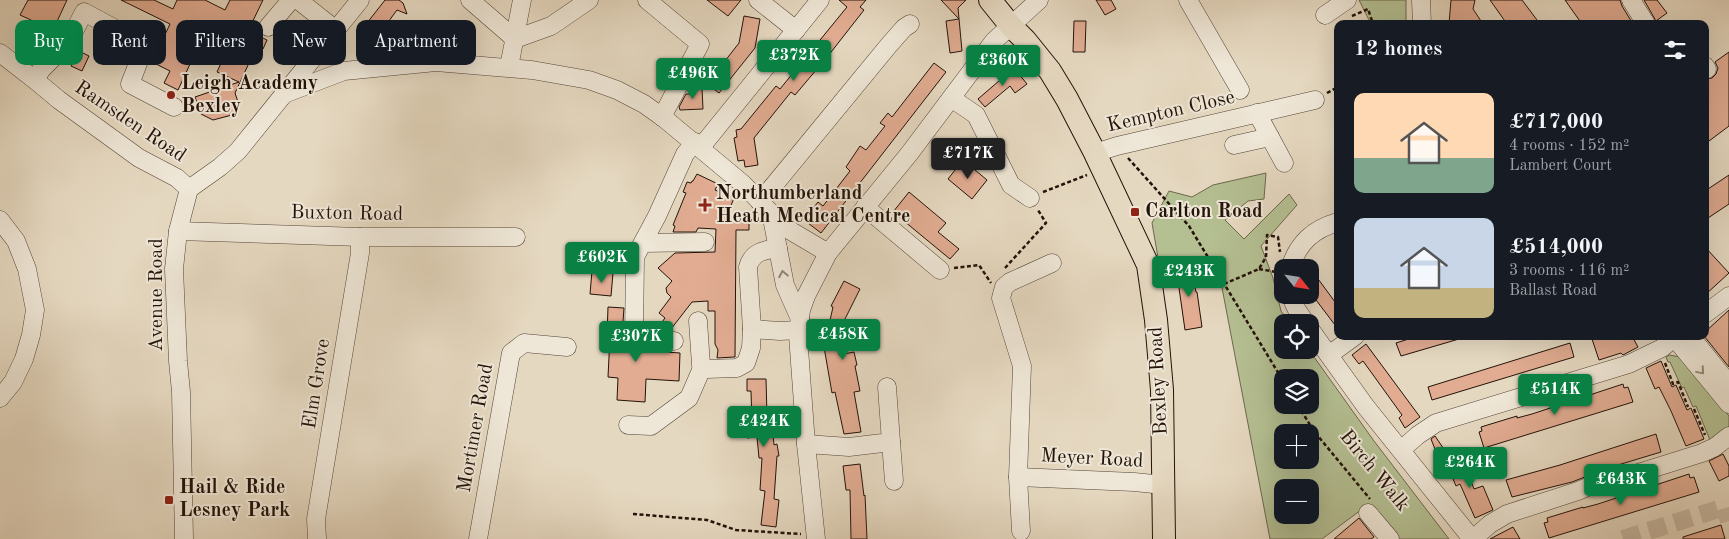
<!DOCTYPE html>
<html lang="en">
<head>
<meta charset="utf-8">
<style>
  :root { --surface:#171b24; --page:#242831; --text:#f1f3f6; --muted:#9ea1a6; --accent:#0b8043 }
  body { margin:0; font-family:"Old Standard TT",serif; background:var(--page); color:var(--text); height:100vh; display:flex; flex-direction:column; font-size:19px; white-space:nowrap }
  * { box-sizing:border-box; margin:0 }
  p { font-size:16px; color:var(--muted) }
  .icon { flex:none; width:28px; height:28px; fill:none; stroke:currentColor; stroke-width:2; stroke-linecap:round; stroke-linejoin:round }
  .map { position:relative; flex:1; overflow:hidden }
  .sheet { position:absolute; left:1334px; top:20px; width:375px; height:320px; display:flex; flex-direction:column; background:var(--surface); border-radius:10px; box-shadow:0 5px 20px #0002 }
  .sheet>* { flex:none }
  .guide { position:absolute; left:15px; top:20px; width:475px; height:45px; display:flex; gap:10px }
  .needle { width:32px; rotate:120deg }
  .fabs { position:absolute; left:1274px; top:259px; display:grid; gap:10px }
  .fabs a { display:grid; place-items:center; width:45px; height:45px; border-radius:10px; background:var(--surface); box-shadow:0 5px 20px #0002; font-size:25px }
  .price { position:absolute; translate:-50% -42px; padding:0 11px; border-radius:5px; background:var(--accent); color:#fff; font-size:16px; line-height:32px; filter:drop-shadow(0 1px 2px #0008) }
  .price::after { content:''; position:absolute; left:50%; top:30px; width:15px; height:11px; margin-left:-8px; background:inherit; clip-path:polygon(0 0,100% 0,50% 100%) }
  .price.active { background:#222; color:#fff }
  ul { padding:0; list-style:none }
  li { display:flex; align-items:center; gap:15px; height:125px; padding:0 20px }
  li span { display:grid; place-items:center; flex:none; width:140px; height:100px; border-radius:10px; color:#555 }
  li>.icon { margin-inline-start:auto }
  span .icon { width:60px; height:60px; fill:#fffc; stroke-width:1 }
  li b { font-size:21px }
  h2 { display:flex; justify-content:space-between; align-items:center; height:60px; padding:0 20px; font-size:21px }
  .chip { padding:0 18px; border-radius:10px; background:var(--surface); box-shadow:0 5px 20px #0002; font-size:18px; line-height:45px }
  .chip.active { background:var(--accent); color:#fff }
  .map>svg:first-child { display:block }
  .green { fill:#b4bf92; stroke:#6c684e; fill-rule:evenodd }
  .building { fill:#e1ac92; stroke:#231209 }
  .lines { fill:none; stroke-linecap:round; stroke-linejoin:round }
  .minor-tunnel { stroke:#c8baa5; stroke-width:18; stroke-dasharray:18 9; stroke-linecap:butt }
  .minor-casing { stroke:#544437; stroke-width:19 }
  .major-casing { stroke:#231209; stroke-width:24 }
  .path { stroke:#231209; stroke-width:2.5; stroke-dasharray:4 2.5; stroke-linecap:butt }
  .minor { stroke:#eee6d6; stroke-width:18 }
  .major { stroke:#e5d8c0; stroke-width:22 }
  .oneway { stroke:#93877a }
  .poi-dot { fill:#8f2418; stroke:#eee6d6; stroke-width:2 }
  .labels { text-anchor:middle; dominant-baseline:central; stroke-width:4; stroke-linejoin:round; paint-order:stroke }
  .poi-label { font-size:20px; font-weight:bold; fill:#231209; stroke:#eee6d6; text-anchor:start }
  .street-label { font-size:20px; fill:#231209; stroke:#eee6d6 }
</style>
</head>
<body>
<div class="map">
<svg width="1729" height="539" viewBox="0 0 1729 539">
  <rect width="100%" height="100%" fill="#e5d8c0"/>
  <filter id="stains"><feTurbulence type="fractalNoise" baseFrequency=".004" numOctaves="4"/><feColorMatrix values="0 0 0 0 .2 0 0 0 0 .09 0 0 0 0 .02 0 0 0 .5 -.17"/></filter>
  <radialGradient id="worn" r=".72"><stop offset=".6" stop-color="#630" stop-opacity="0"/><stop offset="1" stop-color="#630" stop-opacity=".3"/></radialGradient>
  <g class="green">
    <path d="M1359,0H1406V24H1371Z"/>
    <path d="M1266,173L1264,199L1248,201L1225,220L1244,239L1289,194L1297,205L1261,246L1273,278L1281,311L1289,322H1282V350H1309L1374,441L1449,539H1394L1369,504L1322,539H1270L1219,272L1202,260L1160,269L1152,223L1169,191L1192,197L1213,185ZM1282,378H1310V405H1282ZM1282,432H1310V460H1282ZM1282,488H1310V515H1282Z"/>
    <path d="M1669,355L1681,357L1729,416V427L1710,440L1696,406L1693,407L1684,387L1682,388L1670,362H1668L1666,357Z"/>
  </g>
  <g class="building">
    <path d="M28,0H67L53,30L20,15Z"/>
    <path d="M121,0H154L173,9L177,0H205L225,10L230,0H263L248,31L267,40L263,49L257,46L235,93L238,102L232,115L213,120L201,114L195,97L239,82L217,72L222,61L197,49L178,90L164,83L170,71L152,62L170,24Z"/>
    <path d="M385,0H399L403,3L407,14L397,10L380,33L384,40L370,48L359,28L367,23Z"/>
    <path d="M707,0H741L728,16Z"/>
    <path d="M839,0H866L860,7L864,10L828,56L795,95L791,92L754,138L758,165L745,167L744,160L738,161L734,138L737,137L736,130L741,129L776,86L780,89L847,7Z"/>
    <path d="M941,0H966L958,8L962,51L950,53L946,21L959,19Z"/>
    <path d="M1096,0H1111L1116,9L1105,15Z"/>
    <path d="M1451,0H1475L1473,9L1483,24H1449Z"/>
    <path d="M1490,0H1522L1540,24H1507Z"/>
    <path d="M1565,0H1620L1622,6L1633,24H1582Z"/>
    <path d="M1644,0H1657L1667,13L1656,21Z"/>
    <path d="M744,16L760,19L755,48L719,93L707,84L739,43Z"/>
    <path d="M1074,21H1086L1085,52H1073Z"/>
    <path d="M79,51L89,56L82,71L71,66Z"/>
    <path d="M1729,52V126L1705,144V79L1712,78L1716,74L1718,68L1715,62Z"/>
    <path d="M934,63L946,72L821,233L804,220L818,202L823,206L850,171L846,167L860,146L866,150L885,126L880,123L888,113L892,117Z"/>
    <path d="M1014,68L1027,84L1015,93L1010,86L985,107L978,99Z"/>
    <path d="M702,88L703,109L680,110L679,107L686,94H691V89Z"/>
    <path d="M963,160L987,180L972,199L948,179Z"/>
    <path d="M697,174L718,184L715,190L734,198L726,218H749V230H736L735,357H734L717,358L718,350L715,344V311H708V301L692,302L671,329L662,322L665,318L659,313L671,297L667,293L666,288L672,281L658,268L675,253L715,252L716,229L698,228L696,232H673L675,226L673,225L686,193L683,192L687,182L691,183L692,181H693Z"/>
    <path d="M1729,175V204L1705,220V191Z"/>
    <path d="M909,192L946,223L938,232L959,249L950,259L893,212Z"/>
    <path d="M1705,247L1729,273L1705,295Z"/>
    <path d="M1190,265L1196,292H1197L1202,327L1185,330L1179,288L1174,268Z"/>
    <path d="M1310,268L1338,306V329L1310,292Z"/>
    <path d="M592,271L613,273L611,296L590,294Z"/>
    <path d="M844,281L860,289L843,323L846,324L839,355L854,352L857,365L855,366L860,391L854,392L861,432L844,434L835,392L832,393L824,347L833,307L831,306Z"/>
    <path d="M608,307L624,308L621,349L680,353L679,381L646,379L645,402L617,400L618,378L608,377L610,337L607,336Z"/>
    <path d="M1729,310V367L1704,336L1705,332Z"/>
    <path d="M1418,336H1458L1459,339L1401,356L1396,343Z"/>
    <path d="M1591,336H1632L1638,347L1623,355L1621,353L1599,360Z"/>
    <path d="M1570,343L1574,357L1432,400L1428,387Z"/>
    <path d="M1366,344L1420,417L1405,428L1399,418L1402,415L1363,361L1359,364L1352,355Z"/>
    <path d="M1661,361L1672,387L1676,385L1687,410L1691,408L1704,439L1686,446L1671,411L1659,387L1655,389L1646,368Z"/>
    <path d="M747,379H766L767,416H771L774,445L777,444L779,456H777L774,499L779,500L776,527L761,525L765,491L760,490L762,458H759L757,437L747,438L745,426L752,425L751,391H747Z"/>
    <path d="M1623,384L1624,388L1628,387L1633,402L1484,448L1479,432L1482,431L1481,427L1517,416V418L1532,414Z"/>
    <path d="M1656,434L1661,452L1608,468L1572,482L1512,497L1506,480L1560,465Z"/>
    <path d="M1435,436L1450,458L1440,462L1431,439Z"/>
    <path d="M1723,454L1729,466V476L1719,481L1709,461Z"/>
    <path d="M1462,458L1474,489L1483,486L1493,510L1475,518L1460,484L1456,486L1448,467L1452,465L1451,463Z"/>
    <path d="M860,464L864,496L865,495L867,539H851L850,490H846L843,466Z"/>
    <path d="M1689,474L1690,478L1694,477L1699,492L1549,538L1544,523L1548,522L1547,518L1583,507V508L1598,504Z"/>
    <path d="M1359,518L1374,537L1371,539H1334Z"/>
    <path d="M1721,525L1725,539H1683V537Z"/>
    <path d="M1513,527L1520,539H1490Z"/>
  </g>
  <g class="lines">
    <path class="minor-tunnel" d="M1623,539L1725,507L1729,521"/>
    <defs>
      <g id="minor">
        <path d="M298,0L336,30"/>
        <path d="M470,0L515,39L551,26L589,0"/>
        <path d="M647,0L700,44L662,117"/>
        <path d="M758,0L796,30"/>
        <path d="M1188,0L1240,90"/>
        <path d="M1421,0L1422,24"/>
        <path d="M1631,0L1646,24"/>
        <path d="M1325,15L1347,0"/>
        <path d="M268,27L291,0"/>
        <path d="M0,53L35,80L59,100L139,158L177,178L189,189"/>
        <path d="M1705,66L1707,69"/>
        <path d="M509,67L522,0"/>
        <path d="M35,80L41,70L68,43L84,12L145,45L130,84L174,107"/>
        <path d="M284,94L344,71L436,62L532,70L589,80L617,90L644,104L665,119L743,184L771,213L791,231L828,253"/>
        <path d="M951,98L976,115L1011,185L1030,198"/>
        <path d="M1257,113L1284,163"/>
        <path d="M1234,145L1270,137"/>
        <path d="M701,147L820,0"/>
        <path d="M1095,153L1117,146L1315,100"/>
        <path d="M760,202L889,45L904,28L910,24"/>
        <path d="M865,207L940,270"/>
        <path d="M771,213L785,285L800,319"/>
        <path d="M0,220L16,241L27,269L35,310L31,335L24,359L13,382L0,398"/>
        <path d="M178,231L360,237H516"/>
        <path d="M643,243L705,242"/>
        <path d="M1290,268C1298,243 1313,229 1338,222"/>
        <path d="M1290,295L1297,310L1305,322"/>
        <path d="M1705,314L1729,296"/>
        <path d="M698,321L701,365L702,368L706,369L737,368L746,363L751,348L752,329L748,267C752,252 764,250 778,248"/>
        <path d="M752,329L780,331L798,330"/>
        <path d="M1310,329L1366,407L1472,539"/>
        <path d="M1673,336L1729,404"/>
        <path d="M1690,336L1729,384"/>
        <path d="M674,341L634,337L635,257L657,216L685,154L695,142"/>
        <path d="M1329,355L1355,336"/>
        <path d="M628,425L651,426L689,398L702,368"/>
        <path d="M891,442L894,481"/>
        <path d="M806,444L849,447L891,442L887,387"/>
        <path d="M1401,450L1418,435L1436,423L1629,364L1662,348L1676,336"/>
        <path d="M1018,477L1134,482L1164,485"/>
        <path d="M1368,513L1390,539"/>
        <path d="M1021,531L1018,477L1022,366L1001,298L1004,287L1010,282L1052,263"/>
        <path d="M184,539L181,392L178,361L174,269L178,231L189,189L220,167L238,151L360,0"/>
        <path d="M317,539L316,519L360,253V237"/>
        <path d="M478,539L511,353L524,343L567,347"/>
        <path d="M816,539L806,444L798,335L801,310L806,296L828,253L909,154L994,41L1039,0"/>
        <path d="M1473,539L1490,524L1507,514L1578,491L1592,485L1606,483L1702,453L1715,447L1729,436"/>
      </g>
      <path id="major" d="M990,0L1011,26L1025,40L1050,71L1067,99L1095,153L1148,265L1156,320L1162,390L1164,539"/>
    </defs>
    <use href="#minor" class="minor-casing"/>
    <use href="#major" class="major-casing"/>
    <g class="path">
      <path d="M1352,16L1368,9L1373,24"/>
      <path d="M1327,93L1338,87"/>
      <path d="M1128,158L1189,226L1282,379"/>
      <path d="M1043,192L1087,175"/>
      <path d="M954,268L979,265L991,283"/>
      <path d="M1005,268L1046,223L1038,210"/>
      <path d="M1259,269L1276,272"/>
      <path d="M1224,284L1259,269L1266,257L1267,235L1278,237L1280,252"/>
      <path d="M1665,363L1673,384L1678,382L1688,407"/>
      <path d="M1298,405L1313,430L1370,499"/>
      <path d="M1694,409L1705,435"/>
      <path d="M633,514L707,520L736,530L801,534"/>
    </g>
    <use href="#minor" class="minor"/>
    <use href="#major" class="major"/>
  </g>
  <defs><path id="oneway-chevron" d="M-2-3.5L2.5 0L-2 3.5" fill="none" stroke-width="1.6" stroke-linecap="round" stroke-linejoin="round" transform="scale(1.25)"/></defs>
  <g class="oneway">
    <use href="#oneway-chevron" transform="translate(783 274) rotate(-101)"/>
    <use href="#oneway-chevron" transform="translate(1701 371) rotate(50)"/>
  </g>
  <g class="poi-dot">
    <circle cx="171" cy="95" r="5"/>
    <path d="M702.5 197.5h5v5h5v5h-5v5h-5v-5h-5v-5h5z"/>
    <rect x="1130" y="207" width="10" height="10" rx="2.5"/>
    <rect x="164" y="495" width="10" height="10" rx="2.5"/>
  </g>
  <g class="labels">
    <g class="poi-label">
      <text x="181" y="84">Leigh Academy<tspan x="181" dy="23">Bexley</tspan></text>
      <text x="716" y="194">Northumberland<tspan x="716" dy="23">Heath Medical Centre</tspan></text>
      <text x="1145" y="212">Carlton Road</text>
      <text x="179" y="488">Hail &amp; Ride<tspan x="179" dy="23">Lesney Park</tspan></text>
    </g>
    <g class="street-label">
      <text transform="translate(1171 112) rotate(-13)">Kempton Close</text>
      <text transform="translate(130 122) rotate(34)">Ramsden Road</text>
      <text transform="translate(347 214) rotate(1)">Buxton Road</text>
      <text transform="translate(157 295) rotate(-90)">Avenue Road</text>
      <text transform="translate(1159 381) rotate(-93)">Bexley Road</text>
      <text transform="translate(317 384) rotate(-81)">Elm Grove</text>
      <text transform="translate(476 428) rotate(-80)">Mortimer Road</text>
      <text transform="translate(1092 459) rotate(3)">Meyer Road</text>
      <text transform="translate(1374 471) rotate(51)">Birch Walk</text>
    </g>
  </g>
  <rect width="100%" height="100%" filter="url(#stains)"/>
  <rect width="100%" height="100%" fill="url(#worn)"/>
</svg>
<div class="fabs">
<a><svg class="needle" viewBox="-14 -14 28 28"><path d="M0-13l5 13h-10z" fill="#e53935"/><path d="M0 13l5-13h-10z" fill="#9ea1a6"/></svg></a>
<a><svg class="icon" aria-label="locate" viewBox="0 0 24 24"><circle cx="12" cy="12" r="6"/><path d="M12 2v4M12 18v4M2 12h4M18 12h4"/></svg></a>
<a><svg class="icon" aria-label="layers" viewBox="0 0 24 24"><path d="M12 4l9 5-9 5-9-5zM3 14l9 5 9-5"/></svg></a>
<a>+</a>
<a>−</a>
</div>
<b class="price" style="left:794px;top:82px">£372K</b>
<b class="price" style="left:1003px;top:87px">£360K</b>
<b class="price" style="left:693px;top:100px">£496K</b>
<b class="price active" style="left:968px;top:180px">£717K</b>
<b class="price" style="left:602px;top:284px">£602K</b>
<b class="price" style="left:1189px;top:298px">£243K</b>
<b class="price" style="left:843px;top:361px">£458K</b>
<b class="price" style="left:636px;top:363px">£307K</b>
<b class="price" style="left:1555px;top:416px">£514K</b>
<b class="price" style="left:764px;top:448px">£424K</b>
<b class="price" style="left:1470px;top:489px">£264K</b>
<b class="price" style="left:1621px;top:506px">£643K</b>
<div class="guide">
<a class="chip active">Buy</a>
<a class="chip">Rent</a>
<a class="chip">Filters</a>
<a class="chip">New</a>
<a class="chip">Apartment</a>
</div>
<section class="sheet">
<h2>12 homes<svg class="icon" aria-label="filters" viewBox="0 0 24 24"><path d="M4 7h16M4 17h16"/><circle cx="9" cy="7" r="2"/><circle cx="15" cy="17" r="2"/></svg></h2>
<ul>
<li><span style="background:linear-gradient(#ffd9b3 65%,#7fa58c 0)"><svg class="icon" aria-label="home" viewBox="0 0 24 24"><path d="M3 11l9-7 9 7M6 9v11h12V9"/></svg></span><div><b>£717,000</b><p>4 rooms · 152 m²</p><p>Lambert Court</p></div></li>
<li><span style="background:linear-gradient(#c9d6e8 70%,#c2b280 0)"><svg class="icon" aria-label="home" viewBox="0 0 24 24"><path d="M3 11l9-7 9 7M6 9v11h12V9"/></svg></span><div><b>£514,000</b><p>3 rooms · 116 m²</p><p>Ballast Road</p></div></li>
</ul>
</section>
</div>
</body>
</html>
